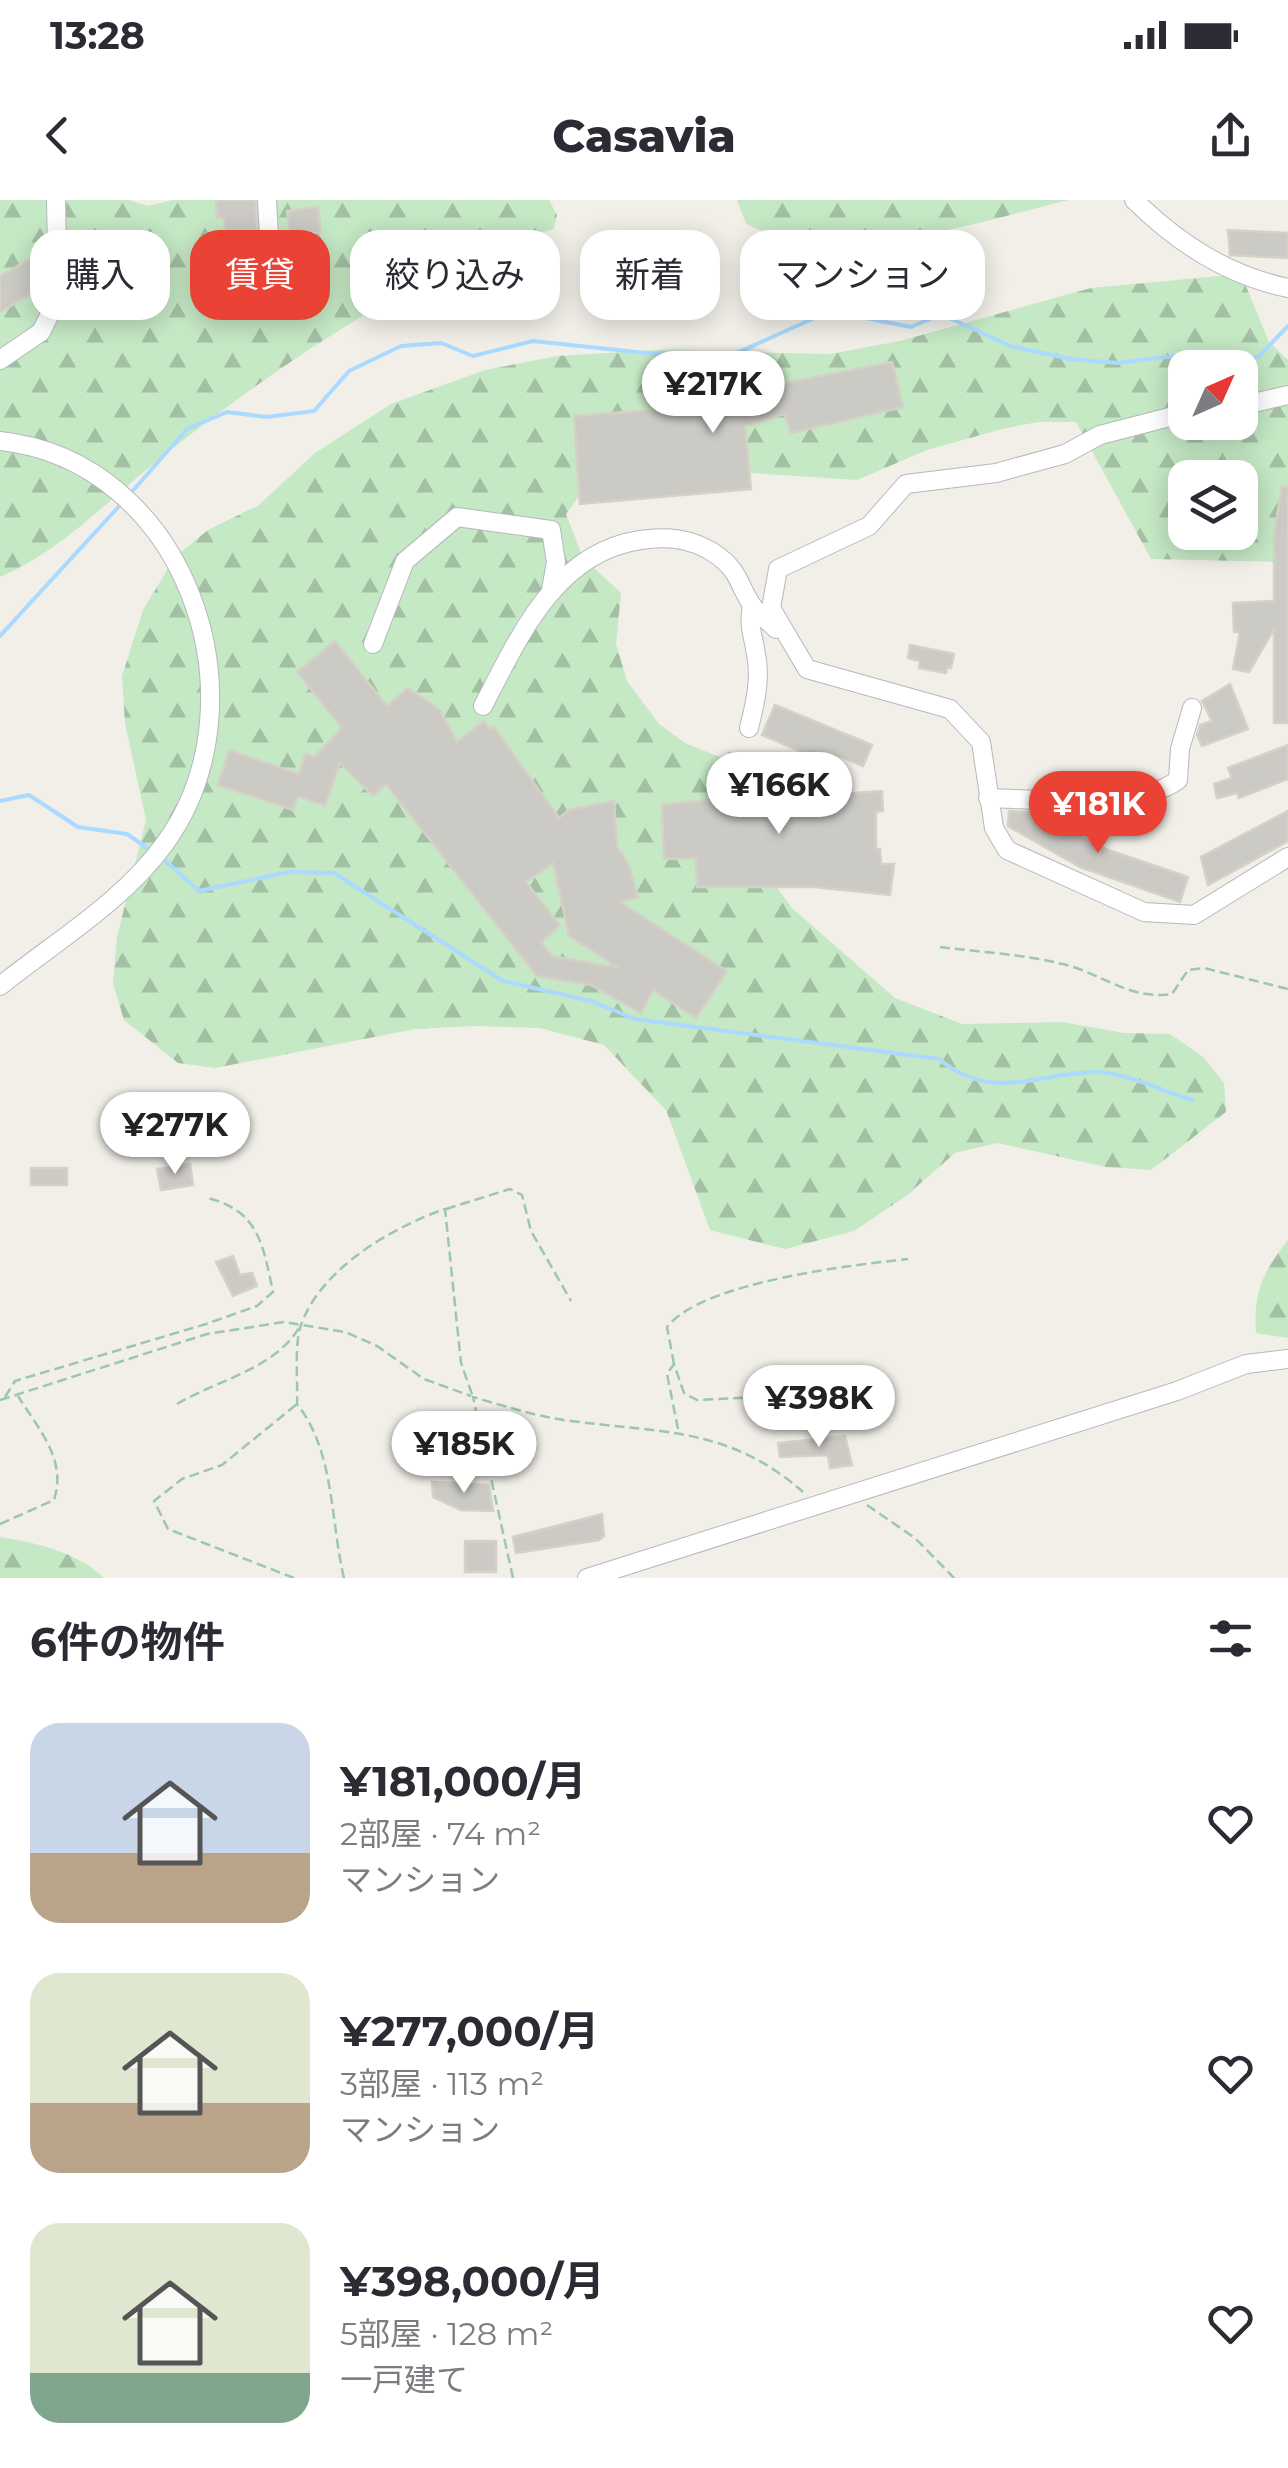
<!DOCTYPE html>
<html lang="ja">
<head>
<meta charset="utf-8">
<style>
  :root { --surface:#fff; --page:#f2f2f3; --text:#2b2b33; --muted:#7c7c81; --accent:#ea4335 }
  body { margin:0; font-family:Montserrat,"Noto Sans JP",sans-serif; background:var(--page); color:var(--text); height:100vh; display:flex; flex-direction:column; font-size:38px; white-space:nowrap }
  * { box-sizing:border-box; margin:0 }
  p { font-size:32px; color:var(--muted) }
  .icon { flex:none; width:55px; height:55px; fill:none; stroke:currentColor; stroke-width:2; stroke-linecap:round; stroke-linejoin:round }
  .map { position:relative; height:1378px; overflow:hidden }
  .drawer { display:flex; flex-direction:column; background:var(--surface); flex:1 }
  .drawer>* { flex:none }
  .top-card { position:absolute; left:30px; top:30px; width:1230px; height:90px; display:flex; gap:20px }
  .needle { width:65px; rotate:45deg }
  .fabs { position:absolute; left:1168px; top:150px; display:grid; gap:20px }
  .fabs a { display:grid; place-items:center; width:90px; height:90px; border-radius:20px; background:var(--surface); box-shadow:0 5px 25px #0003; font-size:50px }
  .price { position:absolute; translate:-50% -85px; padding:0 22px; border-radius:35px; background:#fff; color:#222; font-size:32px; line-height:65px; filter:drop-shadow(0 2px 5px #0008) }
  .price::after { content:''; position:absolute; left:50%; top:60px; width:30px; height:22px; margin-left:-15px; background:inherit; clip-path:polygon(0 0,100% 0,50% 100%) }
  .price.selected { background:var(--accent); color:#fff }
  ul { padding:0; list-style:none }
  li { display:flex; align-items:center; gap:30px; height:250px; padding:0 30px }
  li span { display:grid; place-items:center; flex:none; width:280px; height:200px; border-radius:30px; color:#555 }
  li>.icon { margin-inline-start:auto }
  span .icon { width:120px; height:120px; fill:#fffc; stroke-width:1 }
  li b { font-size:42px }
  h2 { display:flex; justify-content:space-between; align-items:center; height:120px; padding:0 30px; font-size:42px }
  .tag { padding:0 35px; border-radius:30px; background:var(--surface); box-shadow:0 5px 25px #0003; font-size:35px; line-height:90px }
  .tag.selected { background:var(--accent); color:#fff }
  .status { display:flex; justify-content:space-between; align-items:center; height:70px; padding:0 50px; background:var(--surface); direction:ltr }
  .status svg { height:28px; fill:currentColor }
  header { display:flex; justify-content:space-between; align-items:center; height:130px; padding:0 30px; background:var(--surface); font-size:45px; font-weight:800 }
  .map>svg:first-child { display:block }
  .forest { fill:url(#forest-firs); fill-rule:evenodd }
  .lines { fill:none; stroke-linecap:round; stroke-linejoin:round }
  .stream { stroke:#aadaff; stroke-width:4 }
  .building { fill:#cccac5; stroke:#d6d1c6; stroke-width:2.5; fill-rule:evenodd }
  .minor-casing { stroke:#b5b8bc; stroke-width:20 }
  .path { stroke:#9cc7a9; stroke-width:2.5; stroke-dasharray:10 5; stroke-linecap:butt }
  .minor { stroke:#fff; stroke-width:18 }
</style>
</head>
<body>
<div class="status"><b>13:28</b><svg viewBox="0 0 49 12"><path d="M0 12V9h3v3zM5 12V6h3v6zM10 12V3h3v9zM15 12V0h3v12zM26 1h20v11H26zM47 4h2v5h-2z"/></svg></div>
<header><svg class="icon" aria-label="back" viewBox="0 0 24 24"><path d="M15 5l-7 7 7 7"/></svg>Casavia<svg class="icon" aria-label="share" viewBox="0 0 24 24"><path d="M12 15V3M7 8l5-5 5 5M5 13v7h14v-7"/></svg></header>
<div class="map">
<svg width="1288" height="1378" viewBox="0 0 1288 1378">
  <defs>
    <pattern id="forest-firs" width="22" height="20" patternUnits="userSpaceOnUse" patternTransform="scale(2.5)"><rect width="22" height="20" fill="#c5e8c5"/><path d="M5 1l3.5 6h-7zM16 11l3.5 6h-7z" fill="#a3c0a4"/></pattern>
  </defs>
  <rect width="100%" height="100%" fill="#f1efe8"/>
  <g class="forest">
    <path d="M0,0H129L148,6L173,0H549L557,15L554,29C416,68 264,175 153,264C103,305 59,352 0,377Z"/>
    <path d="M737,0H1069C973,23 840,69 746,24Z"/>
    <path d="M1241,74L1269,142L1288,160V362L1151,359L1076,222H1038L1002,229L927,250L857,280L722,271L580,295L566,314L583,358L621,393L616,444L627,481L659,524L685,543L722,558L740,580L759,663L792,708L895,798L962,824L1062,822L1124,833L1170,834L1203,857L1224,883L1226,912L1151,970L1107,967L997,943L955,953L906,996L854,1031L785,1049L710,1030L666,910L604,845L540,828L475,826L415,829L215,868L178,863L124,820L113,783L117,737L146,620L125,523L122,476L143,410L175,357L208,330L259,305L315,253L391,204L485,170L557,156L656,150L830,154L900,141L1091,88ZM1185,168H1240V222H1185ZM1185,278H1240V332H1185Z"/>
    <path d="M1288,1040V1138L1256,1133C1253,1092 1263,1072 1288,1040Z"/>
    <path d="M0,1337C35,1342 79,1353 104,1378H0Z"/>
  </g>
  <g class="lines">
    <g class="stream">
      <path d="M129,295L187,229L227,212L267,217L314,211L349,171L401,146L441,143L473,156L533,141L693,158L730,156L830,111L911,127L941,114L1010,146L1070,159L1118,163L1174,156L1225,164L1258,157L1288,126"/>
      <path d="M0,436L123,302"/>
      <path d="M0,601L29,595L78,627L127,634L150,650"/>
      <path d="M162,658L199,691L289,672L334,673L503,781L591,801L635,819L939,859C992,903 1037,873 1095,872C1124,872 1163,891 1192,900"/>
    </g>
  </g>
  <g class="building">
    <path d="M223,0H255L258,42L269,47L278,43L279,57L227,60L224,18H217L216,2Z"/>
    <path d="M318,7L321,32L290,36L287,11Z"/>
    <path d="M1228,30L1288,33V58L1230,55Z"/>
    <path d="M30,59L45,86L0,112V76Z"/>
    <path d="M892,162L903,207L791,233L784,214L745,226L751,289L580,304L574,216L701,206L702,211L777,191L775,185Z"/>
    <path d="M1282,286L1288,287V523H1274V429L1249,472L1233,469L1240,432H1234L1233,403L1274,401V335Z"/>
    <path d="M335,441L387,506L408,488L440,510L457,542L484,521L490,529L493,526L559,618L569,610L614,601L617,647L628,663L638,697L620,702L727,771L696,818L653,790L641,813L591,785L537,776L386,584L373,596L340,563L325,606L298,596L293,610L218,585L229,550L299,574L305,554L314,557L342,528L297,472ZM553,663L569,736L619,768L552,756L541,742L560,725L526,682Z"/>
    <path d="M910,445L954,454L951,468L947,467L946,473L919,468L920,461L908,458Z"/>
    <path d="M1230,484L1248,529L1202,546L1197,535L1200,525L1212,521L1202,501Z"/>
    <path d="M775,505L872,545L863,566L829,552L816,558L762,535Z"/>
    <path d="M1288,545V579L1239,598L1237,593L1217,598L1214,584L1232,578L1228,568Z"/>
    <path d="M729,553L755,555L752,595L824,586L825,595L882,591L883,611L876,612V649H880L881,664H894L890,695L814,687H697L696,658L664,659L662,605L726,598Z"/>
    <path d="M1009,611L1039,613L1097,646L1188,677L1180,702L1080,667L1008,626Z"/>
    <path d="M1288,611V641L1208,685L1201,657Z"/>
    <path d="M190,964L193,985L161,990L157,969Z"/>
    <rect x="31" y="968" width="36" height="17"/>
    <path d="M233,1056L240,1075L252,1073L257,1086L233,1096L216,1062Z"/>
    <path d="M845,1236L852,1265L830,1268L828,1255L780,1257L778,1243Z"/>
    <path d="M432,1282L489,1285L493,1311L461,1310L433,1297Z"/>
    <path d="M602,1314L604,1336L599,1340L516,1353L513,1337Z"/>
    <rect x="465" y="1341" width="31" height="31"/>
  </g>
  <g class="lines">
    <defs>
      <g id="minor">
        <path d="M267,0L269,35"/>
        <path d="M1134,0C1179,44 1227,75 1288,88"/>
        <path d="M0,160L41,132L58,98L56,0"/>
        <path d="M1240,206L1288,195"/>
        <path d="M1185,213L1100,235L1065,254L996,273L906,284L869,326L778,369L771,408L807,469L950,509L981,542L994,628L1007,650L1144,712L1194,715L1288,657"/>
        <path d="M0,241C185,261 268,498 166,642C124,701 56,741 0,786"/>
        <path d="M373,444L405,361L457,317L551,330L556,362L551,390"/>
        <path d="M483,506C519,437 555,353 640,340C667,336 690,338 714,353C742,372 738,387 754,408C760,415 769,422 776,429"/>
        <path d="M749,528C755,504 761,479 756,454C753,435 748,425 752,406"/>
        <path d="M988,598C1040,599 1136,611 1178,580L1180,549L1192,508"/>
        <path d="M587,1378L1177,1191L1246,1164L1288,1159"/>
      </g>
    </defs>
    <use href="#minor" class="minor-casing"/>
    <g class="path">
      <path d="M940,747C979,752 1020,754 1058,763C1099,771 1129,801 1172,794L1188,770L1204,768L1288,789"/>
      <path d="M446,1009L510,989L522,995L531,1031L571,1101"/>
      <path d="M674,1164L667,1127C702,1082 852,1065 908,1059"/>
      <path d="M5,1197L15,1181L206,1124L257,1106L273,1092C263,1045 259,1011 208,998"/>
      <path d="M0,1200L207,1134L284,1122L345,1132L377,1146L424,1179L471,1196"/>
      <path d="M177,1204C217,1180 276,1169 300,1126"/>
      <path d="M678,1229L667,1174L674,1164L684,1193L697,1200L818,1194"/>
      <path d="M867,1305L915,1338L954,1378"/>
      <path d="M0,1324L54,1300C67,1259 39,1230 18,1196"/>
      <path d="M294,1378L168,1329L154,1301L182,1279L222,1265L297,1204"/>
      <path d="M344,1378C330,1320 335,1252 297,1204C298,1180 294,1146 301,1125C321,1068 393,1027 445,1009L461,1163L473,1197"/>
      <path d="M513,1378L473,1197C505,1206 537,1217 571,1221C662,1233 729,1227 803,1292"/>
    </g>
    <use href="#minor" class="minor"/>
  </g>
</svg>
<div class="fabs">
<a><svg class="needle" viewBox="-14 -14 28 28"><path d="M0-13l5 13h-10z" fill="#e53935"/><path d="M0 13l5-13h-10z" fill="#7c7c81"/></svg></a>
<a><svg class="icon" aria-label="layers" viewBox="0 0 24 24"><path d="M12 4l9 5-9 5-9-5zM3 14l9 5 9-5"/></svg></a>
</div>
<b class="price" style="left:713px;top:236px">¥217K</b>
<b class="price" style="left:779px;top:637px">¥166K</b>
<b class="price selected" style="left:1098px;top:656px">¥181K</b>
<b class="price" style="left:175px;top:977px">¥277K</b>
<b class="price" style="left:819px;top:1250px">¥398K</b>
<b class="price" style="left:464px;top:1296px">¥185K</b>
<div class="top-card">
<a class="tag">購入</a>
<a class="tag selected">賃貸</a>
<a class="tag">絞り込み</a>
<a class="tag">新着</a>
<a class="tag">マンション</a>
</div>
</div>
<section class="drawer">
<h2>6件の物件<svg class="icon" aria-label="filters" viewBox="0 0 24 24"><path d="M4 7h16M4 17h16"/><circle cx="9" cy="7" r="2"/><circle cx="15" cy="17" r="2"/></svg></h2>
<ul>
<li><span style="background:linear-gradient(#c9d6e8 65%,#b9a48a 0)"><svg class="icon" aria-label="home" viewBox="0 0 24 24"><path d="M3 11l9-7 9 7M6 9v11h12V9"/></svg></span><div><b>¥181,000/月</b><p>2部屋 · 74 m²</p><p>マンション</p></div><svg class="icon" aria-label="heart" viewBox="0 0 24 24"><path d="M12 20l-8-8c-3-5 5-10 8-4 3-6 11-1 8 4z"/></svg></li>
<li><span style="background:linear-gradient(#dfe7d0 65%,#b9a48a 0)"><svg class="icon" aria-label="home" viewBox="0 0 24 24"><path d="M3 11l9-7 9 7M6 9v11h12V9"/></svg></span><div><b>¥277,000/月</b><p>3部屋 · 113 m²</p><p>マンション</p></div><svg class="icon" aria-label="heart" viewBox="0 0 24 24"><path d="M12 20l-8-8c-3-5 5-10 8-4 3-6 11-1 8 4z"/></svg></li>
<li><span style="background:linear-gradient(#dfe7d0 75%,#7fa58c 0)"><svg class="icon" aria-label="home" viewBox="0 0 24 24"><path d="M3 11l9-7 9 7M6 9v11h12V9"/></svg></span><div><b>¥398,000/月</b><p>5部屋 · 128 m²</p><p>一戸建て</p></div><svg class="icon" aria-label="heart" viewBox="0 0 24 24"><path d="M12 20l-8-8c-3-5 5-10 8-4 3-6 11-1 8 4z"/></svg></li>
</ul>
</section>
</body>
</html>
